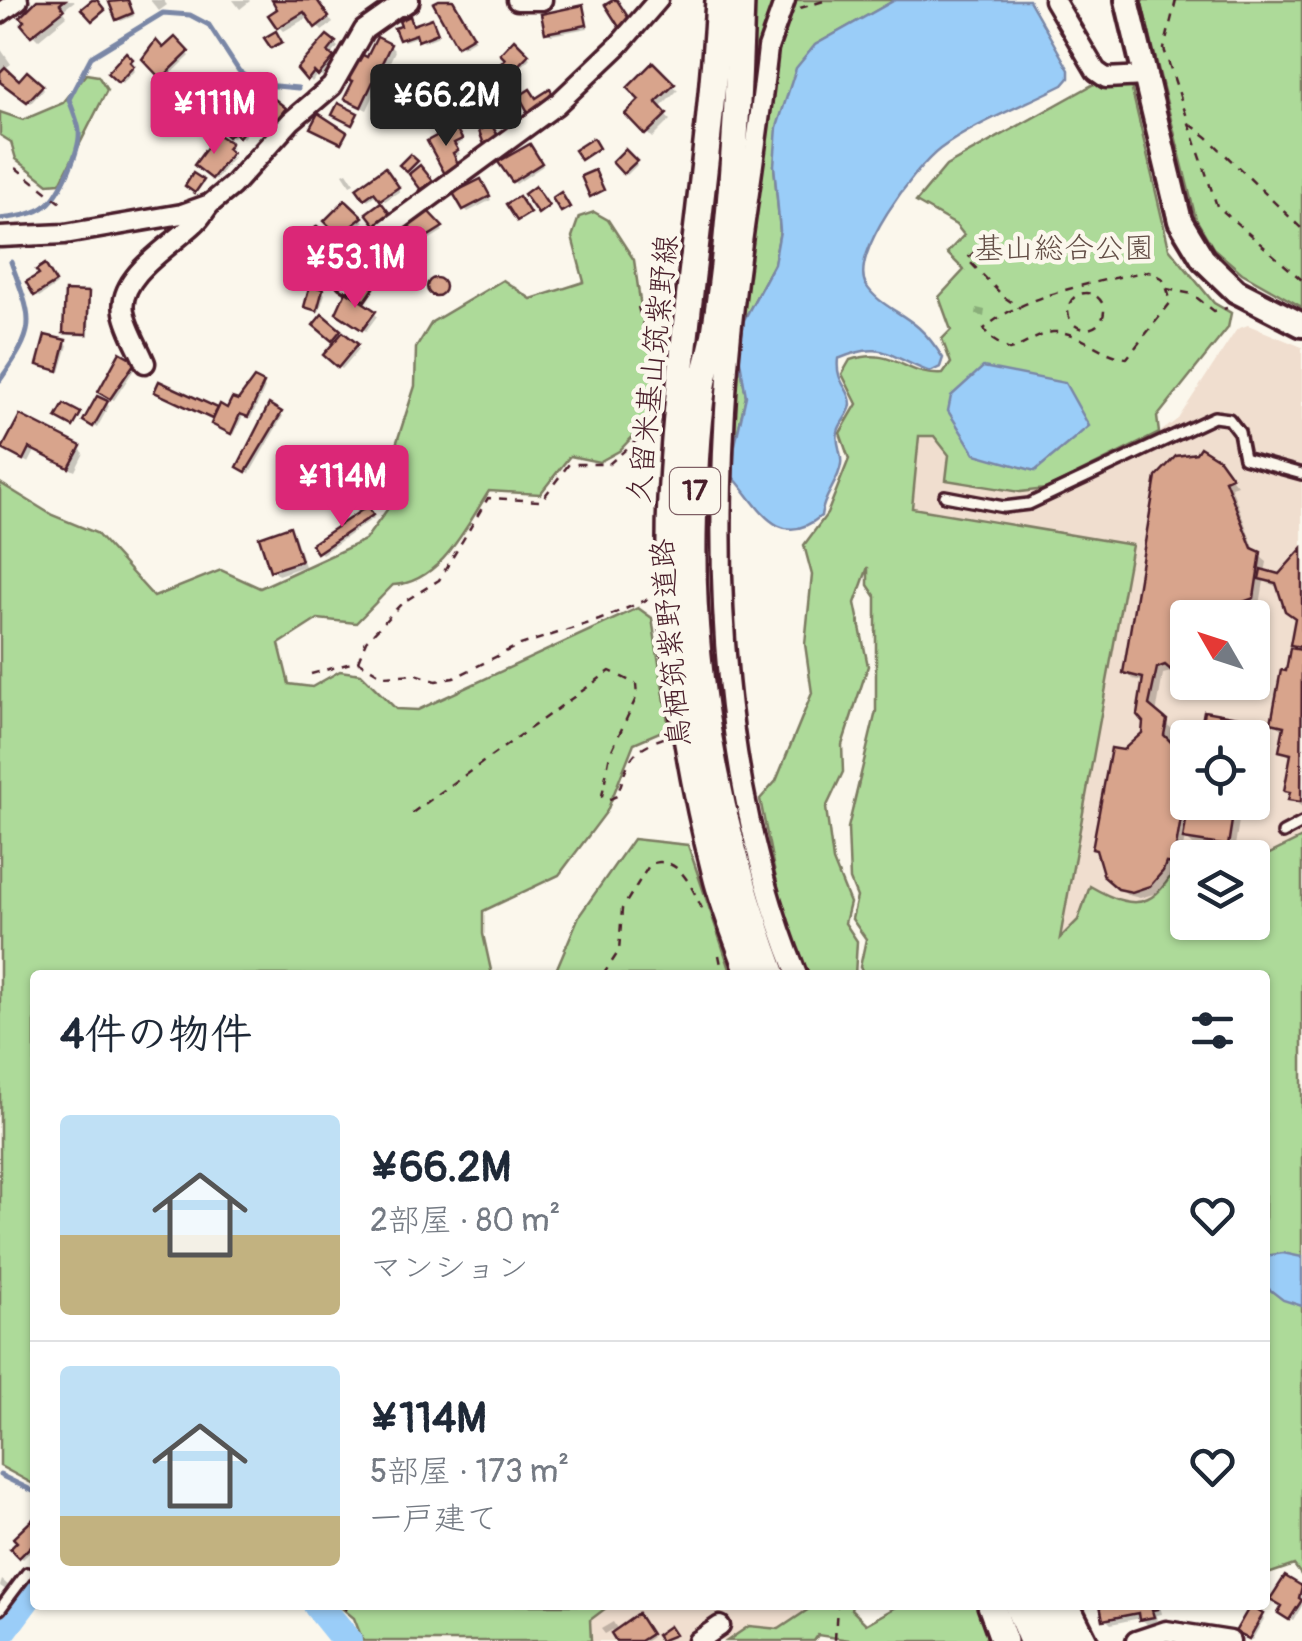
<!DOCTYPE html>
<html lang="ja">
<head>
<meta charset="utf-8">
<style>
  :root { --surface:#fff; --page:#f6f6f7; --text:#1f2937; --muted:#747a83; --line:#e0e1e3; --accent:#db2777 }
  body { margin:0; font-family:Pangolin,"Klee One",sans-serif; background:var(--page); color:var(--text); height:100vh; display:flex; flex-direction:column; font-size:38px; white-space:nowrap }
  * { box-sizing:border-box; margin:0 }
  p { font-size:32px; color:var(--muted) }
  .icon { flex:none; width:55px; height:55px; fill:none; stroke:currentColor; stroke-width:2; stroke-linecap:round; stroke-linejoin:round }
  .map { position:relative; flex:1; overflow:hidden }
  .sheet { position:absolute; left:30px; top:970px; width:1240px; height:640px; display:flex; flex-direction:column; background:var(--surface); border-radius:10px; box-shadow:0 2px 8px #0004 }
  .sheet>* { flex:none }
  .needle { width:65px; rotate:309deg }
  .fabs { position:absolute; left:1170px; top:600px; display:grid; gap:20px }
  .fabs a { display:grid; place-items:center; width:100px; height:100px; border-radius:10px; background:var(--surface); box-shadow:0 2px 8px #0004; font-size:50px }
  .price { position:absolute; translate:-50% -85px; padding:0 22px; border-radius:10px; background:var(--accent); color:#fff; font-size:32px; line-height:65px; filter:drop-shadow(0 2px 5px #0008) }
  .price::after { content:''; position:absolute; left:50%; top:60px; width:30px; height:22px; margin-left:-15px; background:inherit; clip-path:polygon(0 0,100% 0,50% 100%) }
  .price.on { background:#222; color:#fff }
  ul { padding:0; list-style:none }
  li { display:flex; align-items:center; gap:30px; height:250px; padding:0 30px }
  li+li { border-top:2px solid var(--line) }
  li span { display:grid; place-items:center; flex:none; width:280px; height:200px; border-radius:10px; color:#555 }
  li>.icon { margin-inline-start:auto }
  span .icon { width:120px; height:120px; fill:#fffc; stroke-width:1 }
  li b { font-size:42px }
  h2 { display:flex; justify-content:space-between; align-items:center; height:120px; padding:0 30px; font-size:42px }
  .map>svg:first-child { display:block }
  .built { fill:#f0decf; fill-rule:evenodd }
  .green { fill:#adda99; stroke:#7c7c62; stroke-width:2.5 }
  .water { fill:#9acdf8; stroke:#7a87a6; stroke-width:2.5 }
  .shadow { fill:#0003 }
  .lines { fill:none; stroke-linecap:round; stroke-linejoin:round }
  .stream { stroke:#7a87a6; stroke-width:5 }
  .river { stroke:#9acdf8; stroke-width:30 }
  .building { fill:#d8a48c; stroke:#4a1f2b; stroke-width:2.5 }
  .lane-casing { stroke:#4a1f2b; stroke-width:16 }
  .street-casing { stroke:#4a1f2b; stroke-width:25 }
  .secondary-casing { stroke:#4a1f2b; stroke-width:30 }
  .primary-casing { stroke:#4a1f2b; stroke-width:32 }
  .path { stroke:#4a1f2b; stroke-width:2.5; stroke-dasharray:8 8; stroke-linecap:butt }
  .lane { stroke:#fbf7ec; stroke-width:9 }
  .street { stroke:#fbf7ec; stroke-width:18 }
  .secondary { stroke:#fbf7ec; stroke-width:22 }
  .primary { stroke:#fbf7ec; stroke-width:25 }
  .labels { text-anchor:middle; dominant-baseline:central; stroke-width:9; stroke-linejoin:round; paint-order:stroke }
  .shield { fill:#fbf7ec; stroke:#7f6065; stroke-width:2.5 }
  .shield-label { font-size:28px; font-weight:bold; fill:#4a1f2b }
  .park-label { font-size:30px; fill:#634e46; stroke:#fbf7ec }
  .street-label { font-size:30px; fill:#4a1f2b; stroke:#fbf7ec }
</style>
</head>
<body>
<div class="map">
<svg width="1302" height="1641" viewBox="0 0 1302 1641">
  <rect width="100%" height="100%" fill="#fbf7ec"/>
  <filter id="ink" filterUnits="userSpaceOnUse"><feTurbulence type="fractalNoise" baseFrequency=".01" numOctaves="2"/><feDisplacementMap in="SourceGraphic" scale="20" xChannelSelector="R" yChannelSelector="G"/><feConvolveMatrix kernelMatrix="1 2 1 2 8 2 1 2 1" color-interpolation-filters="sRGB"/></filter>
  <g filter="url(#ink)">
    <g class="built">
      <path d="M1248,325L1302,347V958L864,975L860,967L866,939L852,919L857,897L850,880L848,828L876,711V597L868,585L911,508L919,436H934L949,455L947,480L1046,489L1093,468L1159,433L1178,419L1237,329ZM1188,618H1252V682H1188ZM1188,738H1252V802H1188ZM1188,858H1252V922H1188Z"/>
      <path d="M610,1605H815L779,1629L749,1626L727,1641H591L590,1620Z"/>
    </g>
    <g class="green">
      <path d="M752,0H895L815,45L774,165L780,231L774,264L744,320L739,355L746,396L735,445L719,437L755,132Z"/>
      <path d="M1141,0H1302V307L1242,273L1213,248L1196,219Z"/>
      <path d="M86,74L98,76L107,90L60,183L48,184L16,159L11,142L0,135V112L23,120L63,103Z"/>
      <path d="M1130,82L1169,248L1214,303L1231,313L1228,328L1157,417L1159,433L1046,489L1020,492L946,480L949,455L934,436H919L912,508L1132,545L1060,938L1078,920L1090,886C1143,917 1158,902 1184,853L1205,857L1188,858V922H1252L1253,862L1302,838V1576L1294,1565L1265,1575V975H864L860,967L866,939L852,919L857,897L850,880L848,828L876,711V597L868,585V567L855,603L868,666L842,745L843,772L826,808L833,861L850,903L845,923L857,941L855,975H803L778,889L760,799L776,781L812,693L805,644L812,575L804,545L827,514L849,459L840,433L857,404L842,374L850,360C897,346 903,377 943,374L951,363L942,339L951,330L939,297L964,270L947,253L964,235L956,225L916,202L946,166L1094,84Z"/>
      <path d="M594,212L608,220L634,260L640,301L663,388L658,410L619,451L599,462L570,456L540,494L489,491C466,527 440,583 393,585L356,623L318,619L279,644L289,684L312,687L340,671L361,674L396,709L418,710L638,608L652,618L669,728L634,743L607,811L559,875L483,911V934L492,975H35V1485L0,1466V483L52,515L96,533L154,597L221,570L260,588L365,540L389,507L393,454L415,386L416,348L432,322L503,280L531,299L584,282L572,237L579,217Z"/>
      <path d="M633,839L688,845L732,975H554L579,916Z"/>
      <path d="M338,1605H610L590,1620L591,1641H363L354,1618Z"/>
      <path d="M815,1605H852L851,1609L866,1624L900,1605H976L987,1635L984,1641H856L818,1635L814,1641H727L749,1626L779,1629Z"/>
    </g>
    <g class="water">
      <path d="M895,0H1029L1069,70V78L1063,85C1026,104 972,125 940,149C915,168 849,255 866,285C877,304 903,313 919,328C929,337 936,347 943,358L940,367L930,372C888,357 884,339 838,359C835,383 851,389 851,404C851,413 840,422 838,432C835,444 843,453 841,464C839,482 823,496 821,516C777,552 758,504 733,477L735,445L746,396L739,355L744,320L774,264L780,231L774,165L777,127L796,68L815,45Z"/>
      <path d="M983,367L1065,383L1089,426L1035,471L975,454L948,411L951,396Z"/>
      <path d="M1283,1253L1302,1257V1306L1283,1300L1265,1286V1256Z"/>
    </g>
    <g class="shadow">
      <path d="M41,0H76L63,10L67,16L38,40L33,35Z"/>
      <path d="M120,0H128L134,16L121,21L118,18L112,3Z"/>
      <path d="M150,0H163L167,5L159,11Z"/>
      <path d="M233,0H249L250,1L240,9Z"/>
      <path d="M275,0H315L333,23L322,31L310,16L284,31L279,26L280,9Z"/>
      <path d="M444,0H453L475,39L462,47Z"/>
      <path d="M582,8L588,28L551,35L548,32Z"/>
      <path d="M409,19L414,28L432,21L439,36L424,42L419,36L404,41L401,39Z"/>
      <path d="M328,38L338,47L330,57L335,61L323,77L318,73L312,82L300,69Z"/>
      <path d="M175,41L190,56L165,80L145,59L163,52Z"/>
      <path d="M514,43L530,58L508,81L498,71L509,59Z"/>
      <path d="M390,46L395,51L367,110L353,103L347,98L368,60Z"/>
      <path d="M0,48L11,64L4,69L19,83L27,74L44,89L31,103L0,79Z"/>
      <path d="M126,56L134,63L131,66L135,70L122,84L110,73Z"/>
      <path d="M653,66L678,90L659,109L670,120L652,138L628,114L642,100Z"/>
      <path d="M491,81L501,100L495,104L491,100L478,107L475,104L482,82Z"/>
      <path d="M427,84L438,106L432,110L438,122L428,128L425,125Z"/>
      <path d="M250,93L262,104L268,97L287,113L281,120L261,103L252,113L258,119L243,138L237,133L232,138L221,128Z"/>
      <path d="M188,97L200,109L186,123L174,111Z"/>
      <path d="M457,132L463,142L455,146L460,154L454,157L460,169L450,176L430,142Z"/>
      <path d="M218,137L232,148L228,153L233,157L216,180L197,165Z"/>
      <path d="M533,150L543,166L516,184L513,181Z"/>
      <path d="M625,152L637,165L627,175L615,162Z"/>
      <path d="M347,172L354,183L350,185L343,174Z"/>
      <path d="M388,173L400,191L385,201L378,193L368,200L359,189Z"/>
      <path d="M483,185L491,200L468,212L465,209Z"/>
      <path d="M345,203L364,221L343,237L335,229Z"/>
      <path d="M426,212L443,231L419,246L405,231Z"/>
      <path d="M329,239L353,252L344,263L326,254Z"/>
      <path d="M48,270L57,285L39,297L36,294Z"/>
      <path d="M440,280L445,290L440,297L428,289L433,281L437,284Z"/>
      <path d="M322,291L325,294L319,312L310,309L307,306Z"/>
      <path d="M87,294L90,297L89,336L69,335L66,332Z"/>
      <path d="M977,308L985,310L984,317L976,314Z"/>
      <path d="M374,313L377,316L366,331L342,315Z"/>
      <path d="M322,317L359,349L342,369L326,355L337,342L317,324Z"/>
      <path d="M65,343L68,345L60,372L40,364Z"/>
      <path d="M134,363L137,365L114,400L103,394Z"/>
      <path d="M160,384L220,412L229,411L262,385L265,388L251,418L243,415L234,435L217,427L216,420L160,394Z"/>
      <path d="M106,403L109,406L97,428L89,423Z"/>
      <path d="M280,414L283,416L250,473L243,469Z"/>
      <path d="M21,418L79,448L84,453L75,471L35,451L29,463L10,454L5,449Z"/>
      <path d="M1225,470L1237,485L1231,487L1256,553L1267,562L1265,573L1280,576L1302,551V807L1291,799L1287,790L1293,758L1282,751L1285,731L1274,723L1288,674L1300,652L1293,645L1297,619L1280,588L1264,581L1260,605L1250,608L1242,618H1188V682L1175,671L1163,674L1156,714L1173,730L1170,744L1181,761L1188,762V802H1242L1234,852L1193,845L1185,837L1179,870L1173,869L1170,879L1157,893L1140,898L1128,895L1115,884L1124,753L1145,734V682L1133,679L1125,672Z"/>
      <path d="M367,510L374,518L322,554L319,551Z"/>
      <path d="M289,529L294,534L305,566L278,575L273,570Z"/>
      <path d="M1247,721L1255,728L1252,742V738H1202Z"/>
      <path d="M33,1522L35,1547L23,1559L13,1549Z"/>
      <path d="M1285,1579L1302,1589V1606L1293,1621L1284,1615Z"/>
      <path d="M2,1580L9,1586L6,1590L0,1586Z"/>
      <path d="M1103,1605H1160L1162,1614L1156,1615L1157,1622L1147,1624L1140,1618L1111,1624L1106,1619Z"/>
      <path d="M1261,1616L1264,1619L1252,1640L1241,1635Z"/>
      <path d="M640,1621L652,1637L646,1641H619L612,1630L605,1634L601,1629L613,1622L618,1630Z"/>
    </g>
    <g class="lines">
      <g class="stream">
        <path d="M0,219C15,217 35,215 47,205C61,194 81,148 79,131C78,121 72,109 69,99L91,57L163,13L190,15L209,25L239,71L250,78L265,85L298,88"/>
        <path d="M0,380C38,326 33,323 11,262"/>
        <path d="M0,1475L35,1492"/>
      </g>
      <g class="river">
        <path d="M318,1605L347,1641"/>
        <path d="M0,1633L35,1586"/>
      </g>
    </g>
    <g class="building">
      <path d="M37,0H65L60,4L64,10L31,36L21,24L24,21L20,17Z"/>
      <path d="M92,0H97L105,10L92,21L81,9Z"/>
      <path d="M128,0L133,13L116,20L109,2Z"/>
      <path d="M317,0L329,17L315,28L304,12L277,28L268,15L277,9L272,0Z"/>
      <path d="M439,0H453L474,36L457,46L433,3Z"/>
      <path d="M613,0H617L630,20L619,27L605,5Z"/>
      <path d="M583,5L587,25L545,33L541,14Z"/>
      <path d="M410,16L413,25L432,18L438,33L418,41L416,34L399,40L394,28L401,26L399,21Z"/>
      <path d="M276,31L282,42L271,48L264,38Z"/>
      <path d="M327,35L336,42L328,52L334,57L318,76L314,72L307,81L297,69Z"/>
      <path d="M175,37L189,52L161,79L142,59L156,40L163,48Z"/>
      <path d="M377,37L391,44L361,107L344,99L353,81L348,79L361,54L367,57Z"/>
      <path d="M514,39L529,54L504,80L494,71L505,59L500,54Z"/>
      <path d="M126,52L133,59L130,62L134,66L118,83L107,73Z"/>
      <path d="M653,62L675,84L656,102L667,114L645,135L625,114L639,100L627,88Z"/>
      <path d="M5,67L19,80L27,71L43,85L27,102L0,82V72Z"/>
      <path d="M477,71L482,79L489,75L500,97L490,103L487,98L473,106L461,83Z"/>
      <path d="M425,78L437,103L431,106L437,119L423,126L402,90Z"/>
      <path d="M530,89L536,98L550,89L554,97L528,112L519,96Z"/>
      <path d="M249,90L260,98L251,109L257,114L239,137L233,132L228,137L218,128Z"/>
      <path d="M188,93L199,104L182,122L171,111Z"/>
      <path d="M267,93L286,108L277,119L258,104Z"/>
      <path d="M338,103L358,113L352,125L332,115Z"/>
      <path d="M318,113L347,132L341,143L310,128Z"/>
      <path d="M491,124L500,139L485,147L479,131Z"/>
      <path d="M455,126L462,139L454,143L458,150L453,153L459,166L445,174L427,141Z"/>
      <path d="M217,134L231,143L227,149L232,153L212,179L194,165Z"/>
      <path d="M593,138L599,148L581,160L574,150Z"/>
      <path d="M530,144L542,163L512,182L498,162Z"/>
      <path d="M625,149L637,161L623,174L612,162Z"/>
      <path d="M410,154L418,161L407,172L399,165Z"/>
      <path d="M420,165L433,181L421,190L409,174Z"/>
      <path d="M385,167L399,187L380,200L374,192L364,199L356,188Z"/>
      <path d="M595,170L604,190L590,197L581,176Z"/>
      <path d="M193,173L204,180L195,193L185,186Z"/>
      <path d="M481,179L490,196L463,210L453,193Z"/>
      <path d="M535,186L549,206L538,214L524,194Z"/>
      <path d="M561,192L570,207L561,212L552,198Z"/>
      <path d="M519,196L530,213L517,221L506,204Z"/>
      <path d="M345,200L363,217L339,236L324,221Z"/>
      <path d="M381,202L391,215L376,226L366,213Z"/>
      <path d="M426,209L443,227L414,245L402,231Z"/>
      <path d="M317,226L326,234L317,244L308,236Z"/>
      <path d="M328,236L352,248L340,261L320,251Z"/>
      <path d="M45,264L56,282L34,296L26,282L39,274L36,270Z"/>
      <path d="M358,276L374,288L365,301L349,290Z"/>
      <circle cx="436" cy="287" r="9"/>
      <path d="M310,285L323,289L317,311L304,307Z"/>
      <path d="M65,291L89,292L87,334L63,333Z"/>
      <path d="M346,291L376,311L362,330L336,313Z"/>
      <path d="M322,314L341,330L332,341L313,325Z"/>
      <path d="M343,332L358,344L338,368L323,355Z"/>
      <path d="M45,335L66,340L58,371L37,365Z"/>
      <path d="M120,352L136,361L110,399L98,392Z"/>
      <path d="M254,378L264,383L248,417L240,414L231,434L211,424L220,404L227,408L232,398L238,400Z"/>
      <path d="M159,381L218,408L212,419L154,392Z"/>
      <path d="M97,396L108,401L93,427L83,421Z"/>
      <path d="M64,404L81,413L73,427L56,418Z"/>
      <path d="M269,404L282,412L246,472L237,467Z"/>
      <path d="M20,415L81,446L69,468L29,448L23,460L2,449Z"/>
      <path d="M1200,447L1219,459L1232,477L1225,480L1252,548L1261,552L1254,598L1243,602L1230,618H1188V669L1180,678L1165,665L1157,668L1149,705L1167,720L1164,735L1174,745L1179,758L1188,760V779L1173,864L1166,863L1163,871L1150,886L1132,892L1118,889L1104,877L1096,850L1092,849L1111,748L1123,750L1142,733L1143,722L1137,715L1143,678L1123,673L1156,477L1176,456L1196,453Z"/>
      <path d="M368,506L373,515L317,553L311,544Z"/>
      <path d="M290,526L301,561L270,571L259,537Z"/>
      <path d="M1302,548V642L1301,647L1290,645L1295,618L1285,611L1276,583L1259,579L1261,569L1279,574Z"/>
      <path d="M1290,648L1302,650L1301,802L1288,800L1290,792L1284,791L1291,754L1279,751L1284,726L1271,723L1281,670L1286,671Z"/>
      <path d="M1204,711L1249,719L1246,738H1199Z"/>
      <path d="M1189,802H1235L1228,846L1183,839Z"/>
      <path d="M33,1519L35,1542L19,1558L10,1549L17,1542L13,1538Z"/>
      <path d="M1285,1576L1302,1586L1299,1598L1302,1600L1289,1620L1278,1613L1282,1606L1270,1599Z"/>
      <path d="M1100,1605H1157L1158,1609L1152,1610L1154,1617L1139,1620L1138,1613L1103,1620Z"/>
      <path d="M1250,1606L1263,1614L1249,1639L1235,1632Z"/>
      <path d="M638,1614L651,1634L640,1641H616L611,1633Z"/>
      <path d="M669,1626L675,1635L660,1641L656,1635Z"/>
    </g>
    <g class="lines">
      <defs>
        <g id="lane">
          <path d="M945,496L1004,507L1029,504L1214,417L1229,419L1239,432L1244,458L1302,474"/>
          <path d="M1283,833L1302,823"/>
          <path d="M0,1609L27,1573"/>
        </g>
        <g id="street">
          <path d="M517,0H542"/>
          <path d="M785,0L768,48C756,159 735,268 727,379C713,577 721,789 797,975"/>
          <path d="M1054,0L1096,71L1106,78L1145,76"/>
          <path d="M0,13L18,0"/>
          <path d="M0,237L65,234L182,214L210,204L232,186L291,121L332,86L364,30L401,4L399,0"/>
          <path d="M346,280L387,229L556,105L618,46L658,0"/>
          <path d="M145,363C139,348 127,329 124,312C117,276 174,244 195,223C201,218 205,210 210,204"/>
          <path d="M698,1641L720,1626"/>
          <path d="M1136,1641L1166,1631L1230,1641"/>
        </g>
        <g id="secondary">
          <path d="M1127,0L1180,221L1203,259L1236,291L1302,325"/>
          <path d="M401,4L407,0"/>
        </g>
        <g id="primary">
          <path d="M719,0C710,167 680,332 671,499C665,625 685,752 716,875C724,908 739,942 750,975"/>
          <path d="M741,0C738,111 732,224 715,333C712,351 706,368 703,385C695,434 694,487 693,537C691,685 721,836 773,975"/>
          <path d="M991,1605L1004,1641"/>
          <path d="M1017,1605L1032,1641"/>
          <path d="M1041,1605L1057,1641"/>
          <path d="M1066,1605L1084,1641"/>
        </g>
      </defs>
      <use href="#lane" class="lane-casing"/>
      <use href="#street" class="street-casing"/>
      <use href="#secondary" class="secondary-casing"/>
      <use href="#primary" class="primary-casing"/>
      <g class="path">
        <path d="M1176,0L1164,49L1217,206L1302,280"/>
        <path d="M800,8L827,0"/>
        <path d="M1190,124L1207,137L1302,229"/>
        <path d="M16,168L65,206"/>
        <path d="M986,241L967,259L1004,297L1020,308"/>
        <path d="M1167,289L1171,302L1127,358C1101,356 1079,330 1053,332C1038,334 1023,347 1009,350L990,338L984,329C1019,296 1102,280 1149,271L1162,278L1167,289L1192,294L1214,311L1227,308"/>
        <circle cx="1086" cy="311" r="18"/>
        <path d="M638,307L659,383"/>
        <path d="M358,661L366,641L402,603L439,580L488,498L541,501L569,464H609L654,425"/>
        <path d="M311,674L358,661L383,676L416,674L436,681L454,678L517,646L599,620L651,598"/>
        <path d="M412,813L610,671L636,684L637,696L610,754L602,796L608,800L617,796C630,759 627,751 666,737"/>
        <path d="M719,955L723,975"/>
        <path d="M603,975L619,951L622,909L650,864C681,853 694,893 705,915"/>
        <path d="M341,1605L349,1612"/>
        <path d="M835,1640L837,1605"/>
      </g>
      <use href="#lane" class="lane"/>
      <use href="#street" class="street"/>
      <use href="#secondary" class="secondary"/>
      <use href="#primary" class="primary"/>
    </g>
  </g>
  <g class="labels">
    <rect class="shield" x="670" y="468" width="50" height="46" rx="8"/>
    <g class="shield-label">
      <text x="695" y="491">17</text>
    </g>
    <g class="park-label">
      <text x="1064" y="248">基山総合公園</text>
    </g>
    <g class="street-label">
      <text transform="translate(653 369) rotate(-84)">久留米基山筑紫野線</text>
      <text transform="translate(671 643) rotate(-95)">鳥栖筑紫野道路</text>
    </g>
  </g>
</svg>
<div class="fabs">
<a><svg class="needle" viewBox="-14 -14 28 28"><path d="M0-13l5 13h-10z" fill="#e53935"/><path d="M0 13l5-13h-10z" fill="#747a83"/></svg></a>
<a><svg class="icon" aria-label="locate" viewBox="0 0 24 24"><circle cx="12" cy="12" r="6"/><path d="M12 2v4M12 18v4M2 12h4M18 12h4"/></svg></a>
<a><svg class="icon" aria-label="layers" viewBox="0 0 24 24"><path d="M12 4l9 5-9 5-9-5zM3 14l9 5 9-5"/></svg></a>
</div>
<b class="price on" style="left:446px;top:149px">¥66.2M</b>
<b class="price" style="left:214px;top:157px">¥111M</b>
<b class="price" style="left:355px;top:311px">¥53.1M</b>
<b class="price" style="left:342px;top:530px">¥114M</b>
<section class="sheet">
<h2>4件の物件<svg class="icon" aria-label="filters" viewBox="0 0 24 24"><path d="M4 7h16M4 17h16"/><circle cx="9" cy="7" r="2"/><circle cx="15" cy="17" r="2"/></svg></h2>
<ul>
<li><span style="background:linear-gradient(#bfe0f5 60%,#c2b280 0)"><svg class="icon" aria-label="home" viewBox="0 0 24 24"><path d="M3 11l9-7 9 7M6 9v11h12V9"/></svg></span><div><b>¥66.2M</b><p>2部屋 · 80 m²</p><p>マンション</p></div><svg class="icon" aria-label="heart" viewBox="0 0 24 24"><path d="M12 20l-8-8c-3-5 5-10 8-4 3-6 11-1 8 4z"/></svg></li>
<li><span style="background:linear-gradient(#bfe0f5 75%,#c2b280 0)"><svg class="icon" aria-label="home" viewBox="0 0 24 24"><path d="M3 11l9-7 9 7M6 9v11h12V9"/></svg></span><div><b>¥114M</b><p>5部屋 · 173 m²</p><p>一戸建て</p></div><svg class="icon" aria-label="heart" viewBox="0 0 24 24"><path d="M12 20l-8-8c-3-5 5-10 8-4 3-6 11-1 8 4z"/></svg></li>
</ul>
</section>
</div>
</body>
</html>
